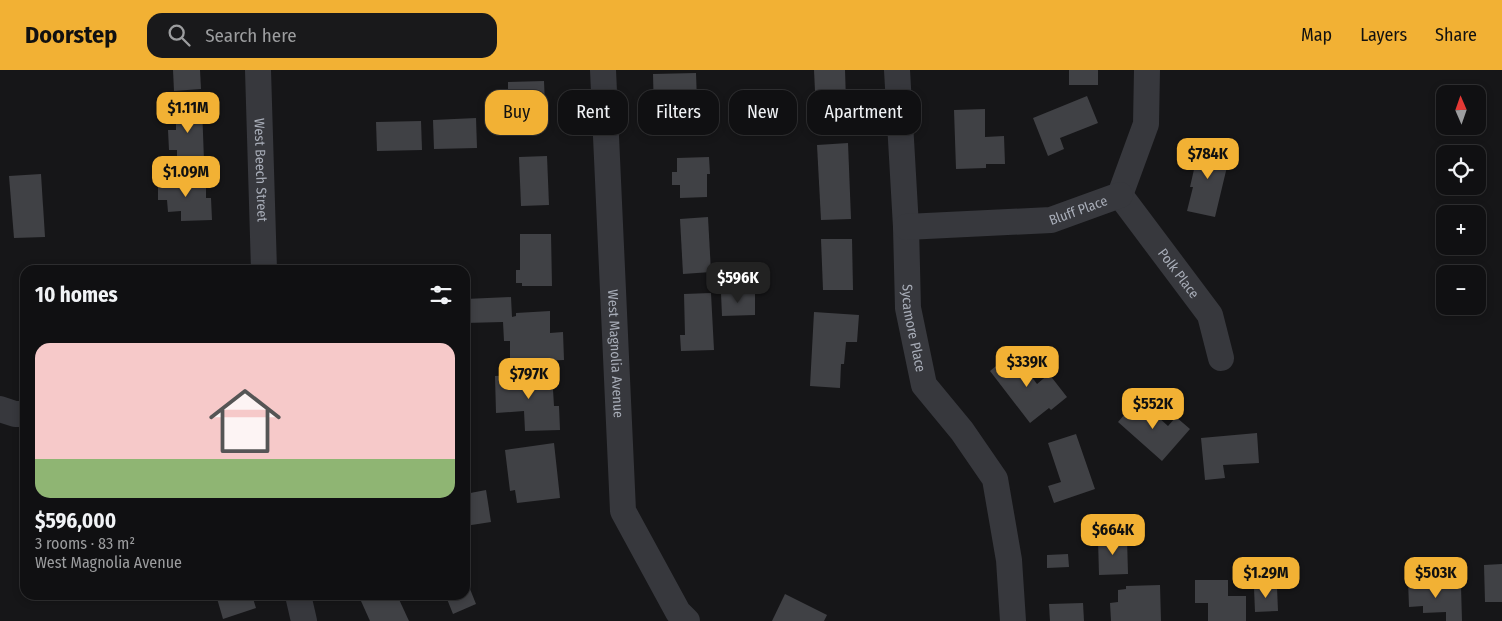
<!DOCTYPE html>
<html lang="en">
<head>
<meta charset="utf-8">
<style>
  :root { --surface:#101012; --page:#19191b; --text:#f1f3f6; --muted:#9c9d9f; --line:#303032; --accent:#f2b134 }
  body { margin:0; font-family:"Fira Sans Condensed",sans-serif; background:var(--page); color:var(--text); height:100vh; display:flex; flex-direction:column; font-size:19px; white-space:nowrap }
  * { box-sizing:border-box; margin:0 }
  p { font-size:16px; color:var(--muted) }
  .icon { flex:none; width:28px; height:28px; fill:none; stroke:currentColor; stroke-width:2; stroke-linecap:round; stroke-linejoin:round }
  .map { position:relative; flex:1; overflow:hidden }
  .drawer { position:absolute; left:20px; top:195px; width:450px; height:335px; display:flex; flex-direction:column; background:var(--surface); border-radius:15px; box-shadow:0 2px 8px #0003,0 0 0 1px var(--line) }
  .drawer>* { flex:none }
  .hud { position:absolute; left:485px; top:20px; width:475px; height:45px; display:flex; gap:10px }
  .needle { width:32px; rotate:358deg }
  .buttons { position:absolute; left:1436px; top:15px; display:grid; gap:10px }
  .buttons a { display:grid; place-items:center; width:50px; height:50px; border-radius:10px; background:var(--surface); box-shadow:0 2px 8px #0003,0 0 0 1px var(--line); font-size:25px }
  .price { position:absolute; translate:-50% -42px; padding:0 11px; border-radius:10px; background:var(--accent); color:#111; font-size:16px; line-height:32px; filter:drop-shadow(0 1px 2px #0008) }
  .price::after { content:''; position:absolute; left:50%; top:30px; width:15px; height:11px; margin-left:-8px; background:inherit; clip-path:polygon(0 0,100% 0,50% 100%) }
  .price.current { background:#222; color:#fff }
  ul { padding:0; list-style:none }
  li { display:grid; align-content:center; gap:10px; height:265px; padding:0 15px }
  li+li { border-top:1px solid var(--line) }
  li span { display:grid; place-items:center; height:155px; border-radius:15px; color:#555 }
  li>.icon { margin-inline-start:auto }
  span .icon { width:90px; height:90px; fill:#fffc; stroke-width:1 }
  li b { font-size:21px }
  h2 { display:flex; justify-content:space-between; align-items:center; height:60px; padding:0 15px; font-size:21px }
  .chip { padding:0 18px; border-radius:15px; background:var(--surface); box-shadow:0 2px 8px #0003,0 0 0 1px var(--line); font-size:18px; line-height:45px }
  .chip.current { background:var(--accent); color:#111 }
  header { display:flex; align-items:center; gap:30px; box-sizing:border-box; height:70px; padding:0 25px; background:var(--accent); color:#111 }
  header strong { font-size:24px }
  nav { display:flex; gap:28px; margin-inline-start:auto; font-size:18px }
  .search { width:350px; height:45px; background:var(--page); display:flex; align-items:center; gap:12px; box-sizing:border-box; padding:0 18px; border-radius:15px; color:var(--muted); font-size:19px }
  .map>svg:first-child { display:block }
  .building { fill:#404145 }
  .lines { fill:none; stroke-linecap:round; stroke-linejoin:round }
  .minor { stroke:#37383d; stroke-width:26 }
  .labels { text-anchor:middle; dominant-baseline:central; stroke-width:4; stroke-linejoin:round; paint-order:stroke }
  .street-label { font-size:14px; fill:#a8adb8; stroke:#111113 }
</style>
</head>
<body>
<header>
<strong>Doorstep</strong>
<div class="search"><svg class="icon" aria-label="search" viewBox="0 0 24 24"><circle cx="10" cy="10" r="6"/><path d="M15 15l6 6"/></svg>Search here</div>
<nav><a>Map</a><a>Layers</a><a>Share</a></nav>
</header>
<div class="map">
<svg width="1502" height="551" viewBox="0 0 1502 551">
  <rect width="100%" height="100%" fill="#161618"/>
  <g class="building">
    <path d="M173,0H200L201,19L174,21Z"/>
    <path d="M814,0H845L847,62L817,64Z"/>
    <rect x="1069" y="0" width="29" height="15"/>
    <path d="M696,3L697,31H699V40H697V44L654,45L653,4Z"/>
    <path d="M544,11L546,60L519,61L518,31L508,32V12Z"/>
    <path d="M1087,26L1098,53L1060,68L1064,79L1048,86L1033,48Z"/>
    <path d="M202,36L204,91H177V80H169L168,60H176V37Z"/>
    <path d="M985,39V67L1004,66L1005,94H986V98L956,99L954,40Z"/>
    <path d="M476,48L477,78L434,79L433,50Z"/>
    <path d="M421,51L422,80L377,81L376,52Z"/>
    <path d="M848,73L851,149L821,150L817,75Z"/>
    <path d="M1202,74L1231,80L1215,147L1187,141L1193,117H1190L1195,95H1197Z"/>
    <path d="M547,86L549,135L521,136L519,87Z"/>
    <path d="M709,87L710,104H707V127L680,128V115H672V102H677V88Z"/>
    <path d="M41,104L45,167L14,168L9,106Z"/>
    <path d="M206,108V128H211L212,150L181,151V141L168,142L167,130H158V109Z"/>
    <path d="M708,147L711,202L683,204L680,149Z"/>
    <path d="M520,164H551L552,216H522V213H516V200H520Z"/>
    <path d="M821,169H852L853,220H823Z"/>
    <path d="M755,221V245L722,246L721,223Z"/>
    <path d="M711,223L714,280L681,281L680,265H685L684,224Z"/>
    <path d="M511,227L512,247L516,246V243L550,241V263L563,262L564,290L510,292V271H504L503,252L465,253V229Z"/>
    <path d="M814,242L859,245L857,272H846L844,294H841L840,318L810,316Z"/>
    <path d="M1013,282L1037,314L1049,304L1067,327L1051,340L1049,338L1030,353L990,301Z"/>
    <path d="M552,303L554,336H559L560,360L525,361L524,341L496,343L495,306Z"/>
    <path d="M1138,329L1168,356L1176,347L1190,359L1162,391L1118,352Z"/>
    <path d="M1257,363L1259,393L1223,395L1225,408L1205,410L1201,368Z"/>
    <path d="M1076,364L1095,419L1054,433L1048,416L1061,412L1048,373Z"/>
    <path d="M465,372H469L470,381H465Z"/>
    <path d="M554,373L560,428L517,433L515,420L510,421L505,380Z"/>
    <path d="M486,420L491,452L465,456V424Z"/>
    <path d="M1127,468L1128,504L1099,505L1098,469Z"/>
    <path d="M1068,484L1069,497L1047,498V485Z"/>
    <path d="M1502,494V532H1485L1484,495Z"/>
    <path d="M1428,509V517L1461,516L1462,551H1446V542L1423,543V536L1409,537L1408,510Z"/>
    <path d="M1195,510H1228V526H1246V551H1208V533H1195Z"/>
    <path d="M1160,515L1161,551H1111L1110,533L1118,532V520L1126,519V516Z"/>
    <path d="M1277,517L1278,541L1255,542L1254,518Z"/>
    <path d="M470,519L476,534L453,544L447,529L457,525H465V522Z"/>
    <path d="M785,524L827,545L824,551H772Z"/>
    <path d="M216,525H252L256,538L223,549Z"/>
    <path d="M375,525H397L409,551H370L361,531Z"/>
    <path d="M1083,533L1084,551H1050L1049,534Z"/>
  </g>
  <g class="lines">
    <g class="minor">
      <path id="s1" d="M258,0L264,200"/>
      <path id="s2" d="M603,0L623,441L678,542L687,551"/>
      <path id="s3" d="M897,0L906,157L908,238L924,315L962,361L995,409L1009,490L1013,551"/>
      <path id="s4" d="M1120,125L1210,245L1221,288"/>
      <path d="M1120,125L1146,54L1147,0"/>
      <path id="s5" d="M906,157L1051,150L1120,125"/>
      <path d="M0,339L15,344H25"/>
      <path d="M298,525L304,551"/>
    </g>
  </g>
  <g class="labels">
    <g class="street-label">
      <text stroke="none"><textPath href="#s1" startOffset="100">West Beech Street</textPath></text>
      <text stroke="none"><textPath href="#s5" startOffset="174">Bluff Place</textPath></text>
      <text stroke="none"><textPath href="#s4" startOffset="98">Polk Place</textPath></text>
      <text stroke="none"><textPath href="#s3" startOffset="259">Sycamore Place</textPath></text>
      <text stroke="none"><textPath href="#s2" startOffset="284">West Magnolia Avenue</textPath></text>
    </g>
  </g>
</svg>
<div class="buttons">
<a><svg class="needle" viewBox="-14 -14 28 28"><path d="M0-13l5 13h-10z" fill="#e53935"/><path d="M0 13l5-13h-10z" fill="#9c9d9f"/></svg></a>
<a><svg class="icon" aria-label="locate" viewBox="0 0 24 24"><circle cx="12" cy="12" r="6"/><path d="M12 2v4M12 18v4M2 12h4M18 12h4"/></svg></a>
<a>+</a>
<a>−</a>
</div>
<b class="price" style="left:188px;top:64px">$1.11M</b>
<b class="price" style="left:1208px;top:110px">$784K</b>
<b class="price" style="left:186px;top:128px">$1.09M</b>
<b class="price current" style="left:738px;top:234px">$596K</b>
<b class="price" style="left:1027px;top:318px">$339K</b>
<b class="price" style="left:529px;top:330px">$797K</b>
<b class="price" style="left:1153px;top:360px">$552K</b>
<b class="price" style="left:1113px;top:486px">$664K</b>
<b class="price" style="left:1266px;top:529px">$1.29M</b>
<b class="price" style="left:1436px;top:529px">$503K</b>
<div class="hud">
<a class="chip current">Buy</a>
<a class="chip">Rent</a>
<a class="chip">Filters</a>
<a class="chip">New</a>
<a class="chip">Apartment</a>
</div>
<section class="drawer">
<h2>10 homes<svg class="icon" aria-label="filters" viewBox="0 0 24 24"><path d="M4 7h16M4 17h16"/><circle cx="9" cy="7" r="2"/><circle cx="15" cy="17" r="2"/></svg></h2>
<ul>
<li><span style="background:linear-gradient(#f6c9c9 75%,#8fb573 0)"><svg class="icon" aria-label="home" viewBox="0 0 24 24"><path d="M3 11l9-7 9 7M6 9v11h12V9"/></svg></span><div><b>$596,000</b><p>3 rooms · 83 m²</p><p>West Magnolia Avenue</p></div></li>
</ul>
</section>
</div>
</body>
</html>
